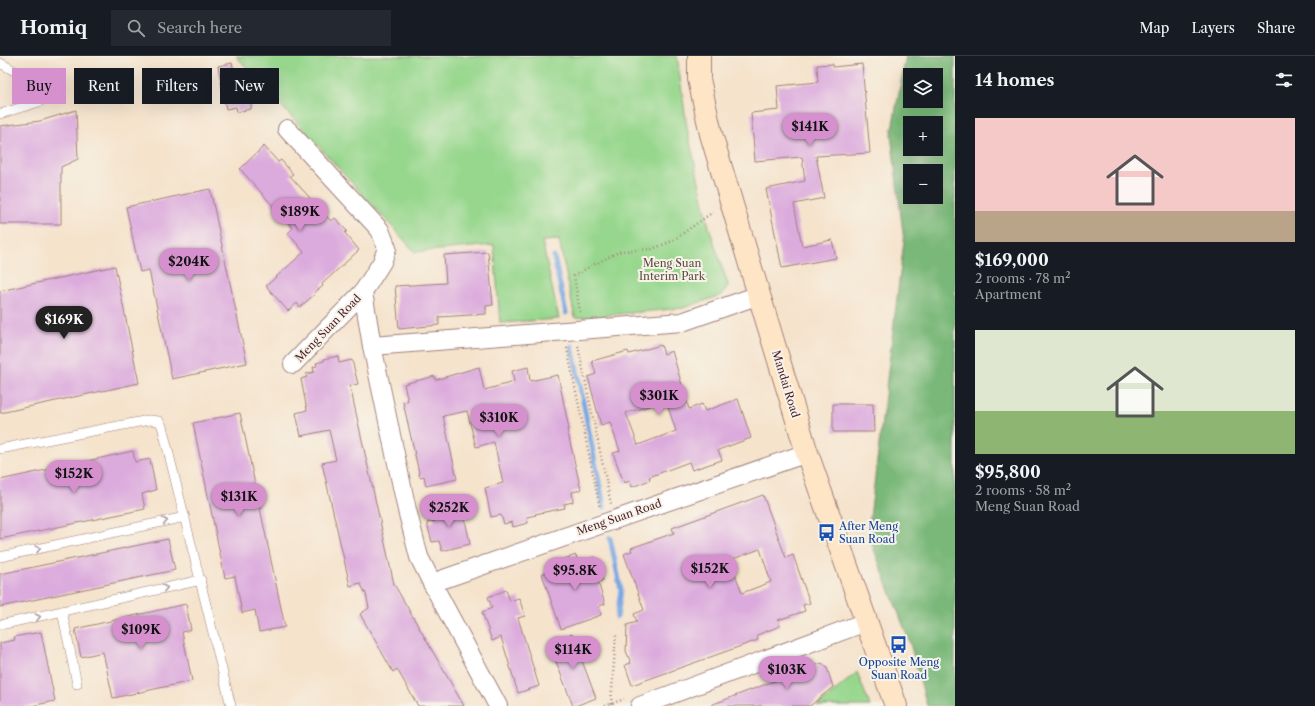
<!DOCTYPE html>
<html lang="en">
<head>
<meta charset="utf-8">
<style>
  :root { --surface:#171b24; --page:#242831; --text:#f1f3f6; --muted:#9ea1a6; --line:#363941; --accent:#d690ce }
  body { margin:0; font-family:"Libre Caslon Text",serif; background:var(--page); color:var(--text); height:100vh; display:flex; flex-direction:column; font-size:15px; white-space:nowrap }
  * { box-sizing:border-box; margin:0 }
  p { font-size:13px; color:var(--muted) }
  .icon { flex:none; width:22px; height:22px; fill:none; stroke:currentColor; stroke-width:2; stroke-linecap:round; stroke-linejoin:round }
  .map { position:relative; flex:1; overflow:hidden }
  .side { display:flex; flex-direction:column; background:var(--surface); width:360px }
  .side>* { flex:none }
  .banner { position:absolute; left:12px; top:12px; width:380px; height:36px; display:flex; gap:8px }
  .controls { position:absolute; left:903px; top:12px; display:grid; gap:8px }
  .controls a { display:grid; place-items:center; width:40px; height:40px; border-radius:0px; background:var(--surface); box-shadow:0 4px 16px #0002; font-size:20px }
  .price { position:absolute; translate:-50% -34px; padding:0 9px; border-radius:14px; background:var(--accent); color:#111; font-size:13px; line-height:26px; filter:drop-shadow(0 1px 2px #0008) }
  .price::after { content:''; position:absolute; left:50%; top:24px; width:12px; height:9px; margin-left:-6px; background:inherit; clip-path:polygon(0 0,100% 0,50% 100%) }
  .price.on { background:#222; color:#fff }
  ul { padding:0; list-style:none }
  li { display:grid; align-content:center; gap:8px; height:212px; padding:0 20px }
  li span { display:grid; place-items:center; height:124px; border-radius:0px; color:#555 }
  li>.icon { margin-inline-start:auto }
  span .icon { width:72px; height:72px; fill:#fffc; stroke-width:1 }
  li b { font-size:17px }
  h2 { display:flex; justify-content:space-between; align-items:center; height:48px; padding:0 20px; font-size:17px }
  .tag { padding:0 14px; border-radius:0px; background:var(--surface); box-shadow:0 4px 16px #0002; font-size:14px; line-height:36px }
  .tag.on { background:var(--accent); color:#111 }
  header { display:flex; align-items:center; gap:24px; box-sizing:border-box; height:56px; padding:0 20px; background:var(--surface); border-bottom:1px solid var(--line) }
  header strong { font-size:19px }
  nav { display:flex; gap:22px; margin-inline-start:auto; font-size:14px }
  .search { width:280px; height:36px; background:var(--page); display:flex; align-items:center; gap:10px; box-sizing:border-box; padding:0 14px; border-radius:0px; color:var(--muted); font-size:15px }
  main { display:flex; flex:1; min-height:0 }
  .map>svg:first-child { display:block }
  .green { fill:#97d78d; stroke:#707b5c }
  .forest { fill:#79b878; stroke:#626c52; fill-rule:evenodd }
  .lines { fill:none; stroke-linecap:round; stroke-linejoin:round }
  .stream { stroke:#79a9e3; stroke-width:5 }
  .building { fill:#dcabdd; fill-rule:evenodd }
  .service-casing { stroke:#a0817c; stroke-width:10 }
  .minor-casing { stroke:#a0817c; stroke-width:20 }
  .secondary-casing { stroke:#a0817c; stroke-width:24 }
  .path { stroke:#a0817c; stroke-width:2.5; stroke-dasharray:1 3; stroke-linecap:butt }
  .service { stroke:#fff; stroke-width:9 }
  .minor { stroke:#fff; stroke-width:18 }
  .secondary { stroke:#fee5c5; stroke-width:22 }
  .oneway { stroke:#ae9aa0 }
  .labels { text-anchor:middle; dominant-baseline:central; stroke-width:4; stroke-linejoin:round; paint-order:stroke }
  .park-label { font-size:11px; fill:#5d4d44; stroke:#f7f3e8 }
  .street-label { font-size:11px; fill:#4a1f2b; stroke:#f7f3e8 }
  .transit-label { font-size:11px; fill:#164399; stroke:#f7f3e8; text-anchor:start }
</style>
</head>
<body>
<header>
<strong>Homiq</strong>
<div class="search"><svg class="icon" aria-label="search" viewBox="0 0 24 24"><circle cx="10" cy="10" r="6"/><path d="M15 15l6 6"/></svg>Search here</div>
<nav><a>Map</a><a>Layers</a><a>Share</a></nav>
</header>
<main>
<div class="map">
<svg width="955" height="650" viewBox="0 0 955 650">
  <rect width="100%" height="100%" fill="#f7f3e8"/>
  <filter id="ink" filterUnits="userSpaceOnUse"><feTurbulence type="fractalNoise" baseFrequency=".025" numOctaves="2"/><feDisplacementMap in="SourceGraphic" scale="8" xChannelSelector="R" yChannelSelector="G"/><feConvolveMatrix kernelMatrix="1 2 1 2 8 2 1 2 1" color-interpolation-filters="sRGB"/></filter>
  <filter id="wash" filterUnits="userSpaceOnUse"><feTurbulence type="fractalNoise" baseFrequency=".012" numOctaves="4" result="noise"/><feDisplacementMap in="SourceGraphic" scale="16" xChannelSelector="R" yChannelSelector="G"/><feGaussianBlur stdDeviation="0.9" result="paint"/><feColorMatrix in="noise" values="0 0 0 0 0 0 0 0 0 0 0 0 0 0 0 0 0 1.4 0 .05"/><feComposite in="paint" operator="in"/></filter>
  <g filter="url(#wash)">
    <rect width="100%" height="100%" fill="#f5e3cc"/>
    <g class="green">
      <path d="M236,0H677L687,72L709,171L728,229L722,239L683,252L575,262L559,184L542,185L559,263L500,267L494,189L415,196Z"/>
      <path d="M857,616L870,650H817L854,619Z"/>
    </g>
    <path class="forest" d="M906,0H955V650H927L910,587L868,478L904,185L891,78ZM910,19H936V45H910ZM910,67H936V93H910ZM910,115H936V141H910Z"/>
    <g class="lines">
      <g class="stream">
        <path d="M554,201L566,257"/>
        <path d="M572,290L604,451"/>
        <path d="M610,482L621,534L617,561"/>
      </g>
    </g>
    <g id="blocks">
      <g class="building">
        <path d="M232,7L235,18H239L241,26L249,24L253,47L251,48V53L237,56L236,51L226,53L218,10Z"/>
        <path d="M833,8V11L862,8L870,97L816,100L824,142L794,148L802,190L832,184L836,202L782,212L766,133L805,125L802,101L755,105L751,57L779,54L777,30L818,26L817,9Z"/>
        <path d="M76,54L78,103L61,111V168H0V70L40,65Z"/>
        <path d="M264,90L278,106L281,104L293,118L290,120L331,165L335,162L347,175L345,177L359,194L322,228L323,230L314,237L315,238L300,251L297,247L288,255L266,230L304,196L288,177L293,172L240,113Z"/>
        <path d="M210,133L247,307L172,323L149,214L140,216L126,151Z"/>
        <path d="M488,196L493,249L486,250V258L439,261V269L399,273L395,230L446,227L444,199Z"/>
        <path d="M115,210L139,327L0,357V235Z"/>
        <path d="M661,289L664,298L672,295L689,353L702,348L705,355L738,343L751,382L718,394L722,404L692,414L689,406L649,421L650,424L632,431L630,425L624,427L613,397L620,395L610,366L601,369L588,321L596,318L592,305L628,295L629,298ZM666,345L676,375L638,389L626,357Z"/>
        <path d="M338,300L339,307L352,304L358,328L350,330L394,528L464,650H418L397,613L393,616L360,558L369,552L366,538L360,527L350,530L322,407L336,404L329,374L301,380L296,357L307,354L301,323L307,321L306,318L314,316L313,311L317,310L316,307L324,305V303Z"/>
        <path d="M479,311L484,334L514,326L512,315L528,311L530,325L558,319L569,373H567L581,434L572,436L573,446L564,448L565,452L535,458L536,459L527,461L528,467L513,471L512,466L504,468L501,459L491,461L485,432L503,427L494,386L476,391L467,355L443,360L457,423L426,430L424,420L420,421L403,346L408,345L404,328L435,320V324Z"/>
        <path d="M833,348H873L874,376H833Z"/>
        <path d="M240,357L285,571L259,576L255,554L242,557L235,520L225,522L193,367Z"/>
        <path d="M133,395L135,406L150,403L156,434L142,438L145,453L0,483V424Z"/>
        <path d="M763,439L786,502L793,499L810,547L803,549L805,555L778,564L780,570L757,579L758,584L632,629L625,609L631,607L626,595L627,569L637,566L634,558L644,554L624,498L632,495L631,492L674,477L672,472ZM760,493L771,526L742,537L730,504Z"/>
        <path d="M462,449L470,488L442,495L439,485L432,486L427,467L435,465L433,456Z"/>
        <path d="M168,483L175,514L0,551V518Z"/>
        <path d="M576,499L578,507L595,501L603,524L598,526L605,548L599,550L601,559L561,573L542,518L559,511L558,505Z"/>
        <path d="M506,534L510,545L519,542L525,560L518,562L539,630L518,637L501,581L492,585L482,556L492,552L488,541Z"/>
        <path d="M186,548L191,574L182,576L192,625L113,642L103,596L81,601L75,573Z"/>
        <path d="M41,576L55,645L31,650H0V587L15,584L14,581Z"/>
        <path d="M572,578L596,642L575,650H573L549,587Z"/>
        <path d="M822,607L827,612L833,631L810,650H711V649Z"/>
      </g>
    </g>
  </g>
  <g filter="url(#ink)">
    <use href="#blocks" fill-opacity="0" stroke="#a0817c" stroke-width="1"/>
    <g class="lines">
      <defs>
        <g id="service">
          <path d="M0,7L55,37"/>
          <path d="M0,58L39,46L55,37"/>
          <path d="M0,393L149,364L159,365L162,370L231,650"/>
          <path d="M0,501L185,461"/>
          <path d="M62,555L77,628"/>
          <path d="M0,569L201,524"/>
        </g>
        <g id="minor">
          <path d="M287,73L380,174L387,192L382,206L363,236L293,308"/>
          <path d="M363,236L372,290L407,454L419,501L432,527L498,650"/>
          <path d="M372,290L682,266L759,239"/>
          <path d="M432,527L807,397"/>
          <path d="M640,650L866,566"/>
        </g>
        <path id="secondary" d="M699,0V23L711,78L759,239L807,397L896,650"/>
      </defs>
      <use href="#service" class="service-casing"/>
      <use href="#minor" class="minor-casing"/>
      <use href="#secondary" class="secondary-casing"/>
      <g class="path">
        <path d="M580,256L574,220L589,211L621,195L652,193L672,185L713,156"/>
        <path d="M578,290L611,448"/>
        <path d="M567,292L600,452"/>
        <path d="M611,648L616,579"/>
        <path d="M605,650L624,643"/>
      </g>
      <use href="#service" class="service"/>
      <use href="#minor" class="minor"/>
      <use href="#secondary" class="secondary"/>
    </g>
    <defs><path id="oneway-chevron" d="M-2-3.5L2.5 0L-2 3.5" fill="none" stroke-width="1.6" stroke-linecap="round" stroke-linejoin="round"/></defs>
    <g class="oneway">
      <use href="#oneway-chevron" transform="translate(165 465) rotate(-12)"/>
      <use href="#oneway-chevron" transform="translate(38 493) rotate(-12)"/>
      <use href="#oneway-chevron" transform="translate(165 532) rotate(-13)"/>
      <use href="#oneway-chevron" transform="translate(38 561) rotate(-13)"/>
    </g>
  </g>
  <defs>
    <symbol id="bus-bare" viewBox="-9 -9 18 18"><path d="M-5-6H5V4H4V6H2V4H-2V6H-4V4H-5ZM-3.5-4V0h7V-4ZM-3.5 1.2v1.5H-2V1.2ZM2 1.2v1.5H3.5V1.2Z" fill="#1a4fb4" stroke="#f7f3e8" stroke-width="2.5" paint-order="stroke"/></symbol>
  </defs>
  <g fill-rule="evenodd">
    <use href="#bus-bare" x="814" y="464" width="25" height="25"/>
    <use href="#bus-bare" x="886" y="576" width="25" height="25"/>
  </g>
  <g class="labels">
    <g class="park-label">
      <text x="672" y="207">Meng Suan<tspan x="672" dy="13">Interim Park</tspan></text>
    </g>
    <g class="street-label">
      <text transform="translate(328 272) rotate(-46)">Meng Suan Road</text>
      <text transform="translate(786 328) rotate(73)">Mandai Road</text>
      <text transform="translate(619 461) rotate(-19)">Meng Suan Road</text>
    </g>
    <g class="transit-label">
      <text x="839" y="470">After Meng<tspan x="839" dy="13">Suan Road</tspan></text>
      <text x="899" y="606" text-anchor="middle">Opposite Meng<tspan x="899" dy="13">Suan Road</tspan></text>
    </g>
  </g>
</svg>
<div class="controls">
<a><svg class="icon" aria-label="layers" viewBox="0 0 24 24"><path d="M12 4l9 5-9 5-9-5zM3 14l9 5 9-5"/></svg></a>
<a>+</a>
<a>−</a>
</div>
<b class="price" style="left:810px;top:91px">$141K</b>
<b class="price" style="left:300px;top:176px">$189K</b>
<b class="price" style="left:189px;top:226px">$204K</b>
<b class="price on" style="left:64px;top:284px">$169K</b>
<b class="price" style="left:659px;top:360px">$301K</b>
<b class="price" style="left:499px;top:382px">$310K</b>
<b class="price" style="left:74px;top:438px">$152K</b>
<b class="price" style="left:239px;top:461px">$131K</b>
<b class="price" style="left:449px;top:472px">$252K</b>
<b class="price" style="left:710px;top:533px">$152K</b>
<b class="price" style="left:575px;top:535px">$95.8K</b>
<b class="price" style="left:141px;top:594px">$109K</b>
<b class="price" style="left:573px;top:614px">$114K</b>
<b class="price" style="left:787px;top:634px">$103K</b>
<div class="banner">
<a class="tag on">Buy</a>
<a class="tag">Rent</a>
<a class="tag">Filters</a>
<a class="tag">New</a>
</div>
</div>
<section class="side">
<h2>14 homes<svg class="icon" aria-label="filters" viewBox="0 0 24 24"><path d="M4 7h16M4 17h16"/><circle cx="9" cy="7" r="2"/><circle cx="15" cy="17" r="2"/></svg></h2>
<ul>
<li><span style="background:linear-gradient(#f6c9c9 75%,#b9a48a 0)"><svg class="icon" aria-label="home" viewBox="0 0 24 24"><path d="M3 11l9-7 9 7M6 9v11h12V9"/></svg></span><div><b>$169,000</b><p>2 rooms · 78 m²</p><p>Apartment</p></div></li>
<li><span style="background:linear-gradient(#dfe7d0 65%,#8fb573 0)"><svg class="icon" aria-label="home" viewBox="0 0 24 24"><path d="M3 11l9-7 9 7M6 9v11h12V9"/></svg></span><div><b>$95,800</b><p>2 rooms · 58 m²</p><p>Meng Suan Road</p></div></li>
</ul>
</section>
</main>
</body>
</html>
